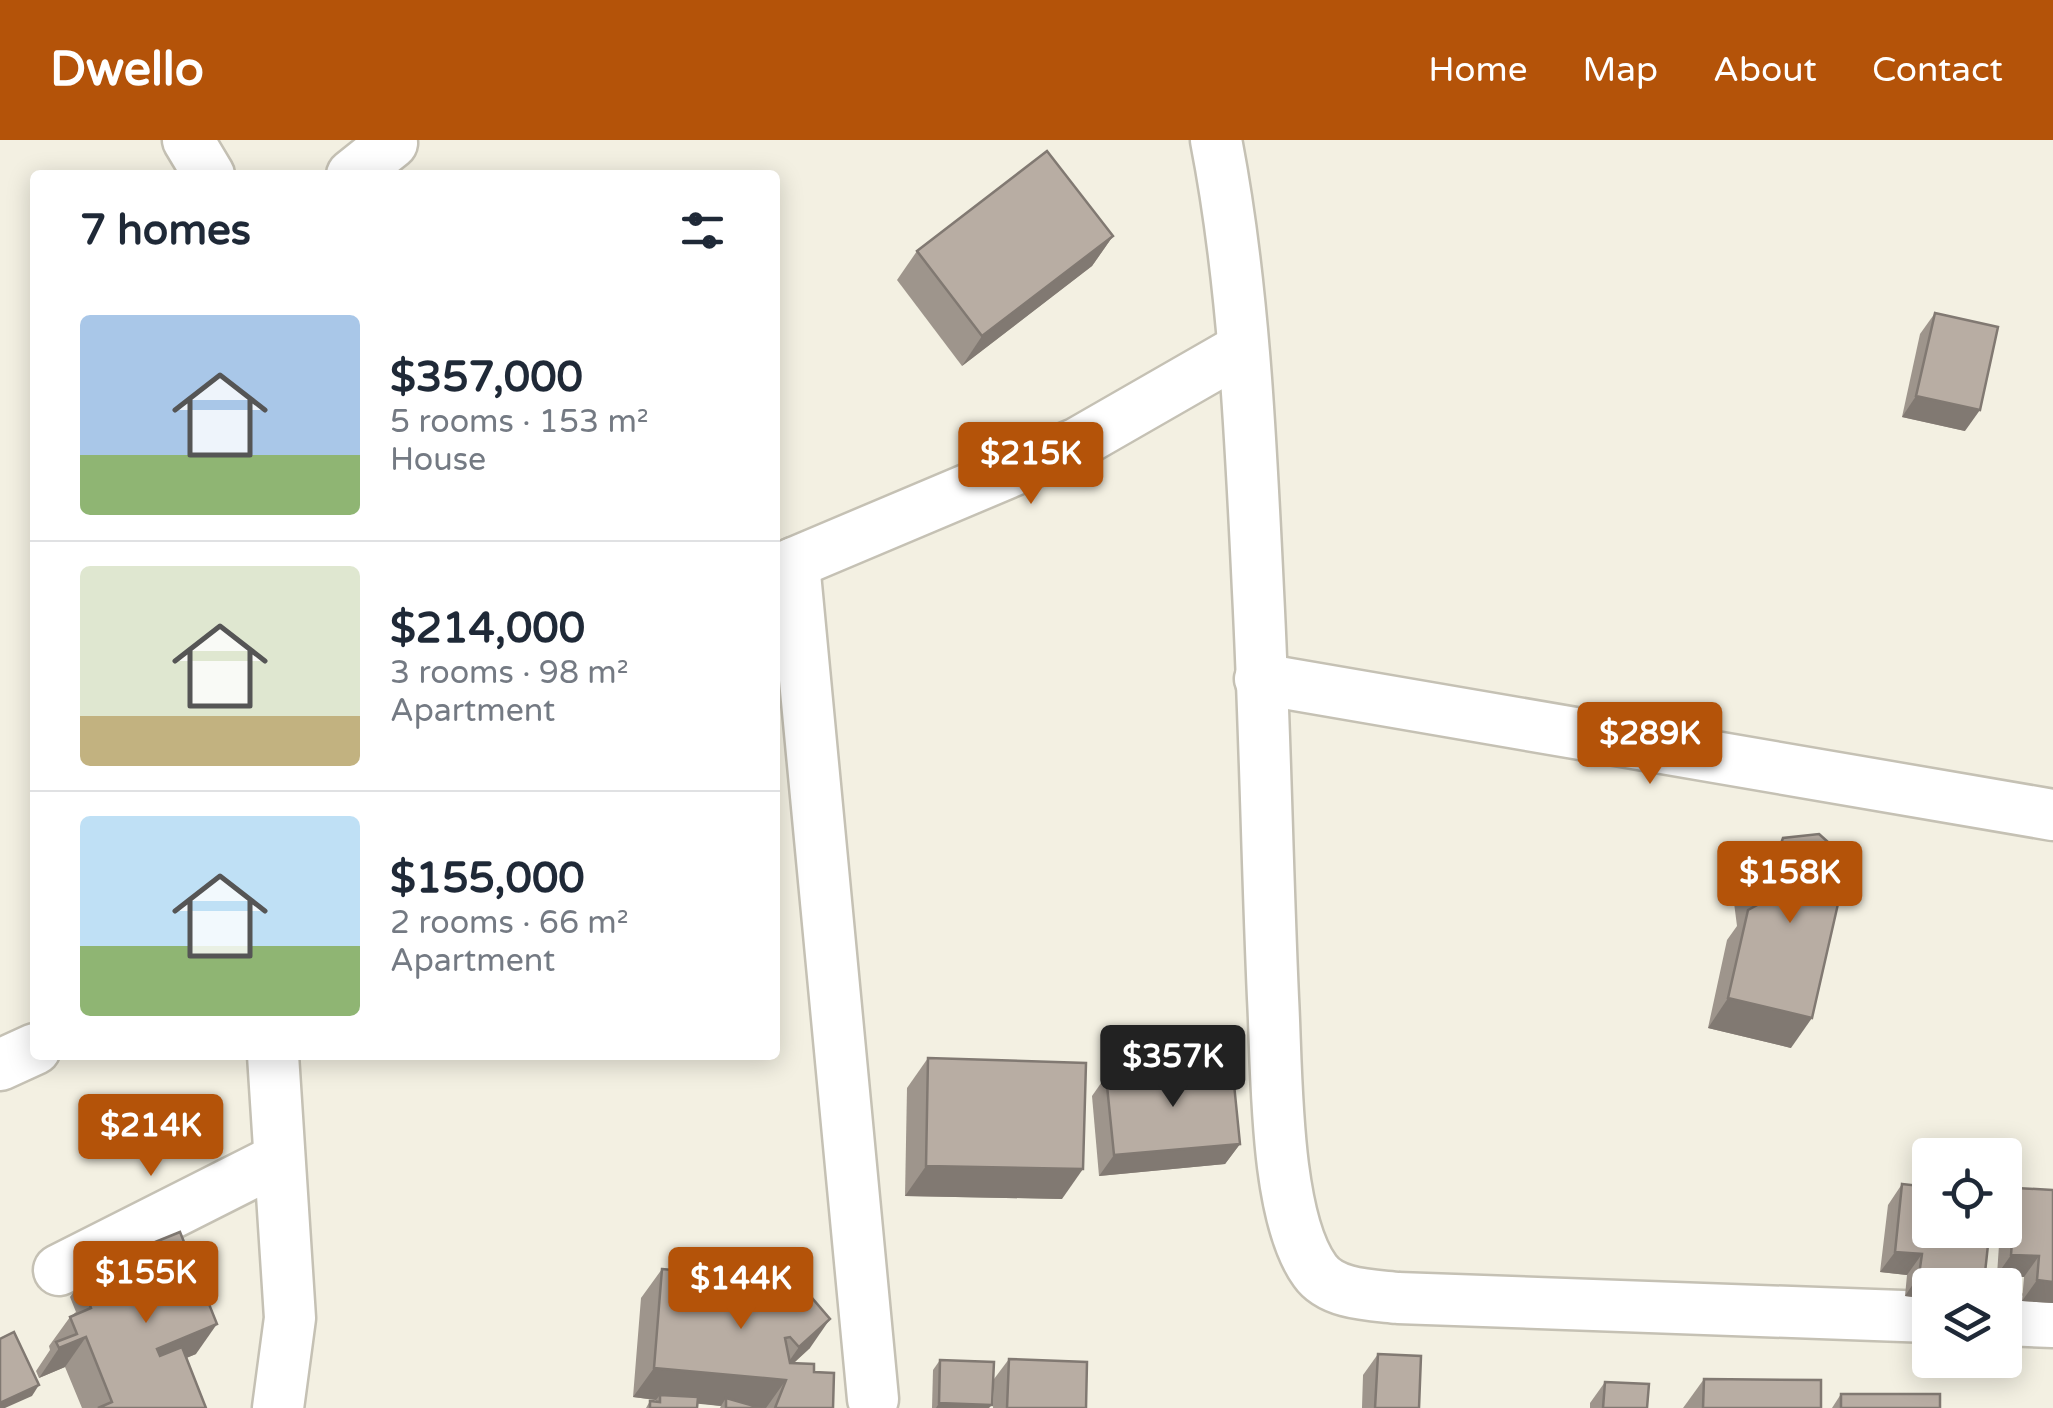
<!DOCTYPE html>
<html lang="en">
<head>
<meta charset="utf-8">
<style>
  :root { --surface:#fff; --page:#f2f2f3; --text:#1f2937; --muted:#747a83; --line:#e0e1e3; --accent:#b45309 }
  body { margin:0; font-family:"Varela Round",sans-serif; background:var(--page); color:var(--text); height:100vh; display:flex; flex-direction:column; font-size:38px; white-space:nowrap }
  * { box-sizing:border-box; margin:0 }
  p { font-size:32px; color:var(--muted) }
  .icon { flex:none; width:55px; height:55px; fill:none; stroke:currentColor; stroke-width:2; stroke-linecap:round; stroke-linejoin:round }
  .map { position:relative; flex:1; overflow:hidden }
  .side { position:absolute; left:30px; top:30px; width:750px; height:890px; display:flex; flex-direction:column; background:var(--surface); border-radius:10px; box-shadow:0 5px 25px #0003 }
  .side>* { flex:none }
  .tools { position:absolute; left:1912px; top:998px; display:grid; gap:20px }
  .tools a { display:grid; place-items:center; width:110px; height:110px; border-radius:10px; background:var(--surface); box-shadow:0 5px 25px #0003; font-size:50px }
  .price { position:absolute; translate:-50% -85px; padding:0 22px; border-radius:10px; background:var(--accent); color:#fff; font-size:32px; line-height:65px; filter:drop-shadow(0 2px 5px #0008) }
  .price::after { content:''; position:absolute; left:50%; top:60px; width:30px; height:22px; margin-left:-15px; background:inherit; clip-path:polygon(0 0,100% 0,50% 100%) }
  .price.on { background:#222; color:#fff }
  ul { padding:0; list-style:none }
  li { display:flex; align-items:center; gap:30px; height:250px; padding:0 50px }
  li+li { border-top:2px solid var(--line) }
  li span { display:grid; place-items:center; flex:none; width:280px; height:200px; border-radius:10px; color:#555 }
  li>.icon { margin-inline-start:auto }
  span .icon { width:120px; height:120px; fill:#fffc; stroke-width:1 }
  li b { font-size:42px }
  h2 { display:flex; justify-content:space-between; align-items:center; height:120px; padding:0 50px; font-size:42px }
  header { display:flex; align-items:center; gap:60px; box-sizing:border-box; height:140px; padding:0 50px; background:var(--accent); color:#fff }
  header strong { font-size:48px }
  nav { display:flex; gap:55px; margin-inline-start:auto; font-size:35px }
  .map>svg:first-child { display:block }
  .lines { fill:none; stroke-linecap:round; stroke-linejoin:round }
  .street-casing { stroke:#c5c1b4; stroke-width:55 }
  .street { stroke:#fff; stroke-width:50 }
  .wall { fill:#9e958c }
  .shaded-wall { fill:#817972 }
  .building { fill:#b8ada3; stroke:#817972; stroke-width:2.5 }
</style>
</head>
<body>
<header>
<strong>Dwello</strong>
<nav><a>Home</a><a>Map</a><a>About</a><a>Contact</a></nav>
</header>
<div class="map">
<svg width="2053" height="1268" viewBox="0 0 2053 1268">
  <rect width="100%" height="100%" fill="#f3f0e2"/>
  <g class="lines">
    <defs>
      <g id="street">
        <path d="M188,0L209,35"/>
        <path d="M1216,0C1244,143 1251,304 1258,451C1265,586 1267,722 1273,858C1277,928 1274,1075 1315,1131C1332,1155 1372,1155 1398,1158L1930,1177"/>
        <path d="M352,35L392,3"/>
        <path d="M794,423L873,1259"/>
        <path d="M775,431L1078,303L1240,210"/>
        <path d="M1260,539L2053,675"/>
        <path d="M273,915L290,1178L278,1268"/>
        <path d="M0,925L35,909"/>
        <path d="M59,1130L279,1019"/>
        <path d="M2005,1180L2053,1182"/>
      </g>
    </defs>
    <use href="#street" class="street-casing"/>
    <use href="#street" class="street"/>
  </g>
  <g class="wall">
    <path d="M1113,96L1092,126L962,226L897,140L917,111Z"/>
    <path d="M1935,173L1965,291L1902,277L1920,194Z"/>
    <path d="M1783,698L1791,908L1708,888L1727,800L1737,786L1733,755L1754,725L1772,714Z"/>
    <path d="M928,918L1062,1059L905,1056L907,948Z"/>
    <path d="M1106,936L1240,1004L1225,1024L1099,1036L1092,956Z"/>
    <path d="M1902,1044L1974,1100L1933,1096L1930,1159L1905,1156L1907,1135L1880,1132L1888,1065Z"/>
    <path d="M2016,1048L2053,1050V1163L2022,1161L2024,1137L1997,1135L2000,1090H2005V1063Z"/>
    <path d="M91,1128L196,1214L186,1218L206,1268H82L65,1227L39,1238L36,1231L50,1210L49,1206L70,1177L76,1172L70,1157Z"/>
    <path d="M662,1129L810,1208L794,1223L814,1232L833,1268H720L721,1266L698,1263L697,1268H646L650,1261L655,1262L656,1260L633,1257L641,1158Z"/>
    <path d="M1378,1214L1419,1268H1362L1363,1235Z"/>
    <path d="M1009,1219L1086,1268H993L994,1239Z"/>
    <path d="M940,1220L989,1268H932L933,1230Z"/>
    <path d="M1704,1239L1821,1268H1683Z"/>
    <path d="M1605,1242L1647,1268H1590V1263Z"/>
    <path d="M1841,1254L1940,1268H1832Z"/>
  </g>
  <g class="shaded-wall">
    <path d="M1113,96L1092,126L962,226L982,196Z"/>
    <path d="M1916,256L1980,270L1965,291L1902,277Z"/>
    <path d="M1728,858L1812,878L1791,908L1708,888Z"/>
    <path d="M1240,1004L1225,1024L1099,1036L1114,1015Z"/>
    <path d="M926,1026L1083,1029L1062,1059L905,1056Z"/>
    <path d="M1930,1090H1982L1974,1100L1921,1095Z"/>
    <path d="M1895,1112L1922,1114L1907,1135L1880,1132Z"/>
    <path d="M2011,1115L2039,1116L2024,1137L1997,1135Z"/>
    <path d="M1919,1135L1984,1142L1982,1145H1930V1159L1905,1156Z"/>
    <path d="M2037,1140L2053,1142V1163L2022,1161Z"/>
    <path d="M830,1179L810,1208L778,1237L799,1207Z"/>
    <path d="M217,1184L196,1214L136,1239L157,1209Z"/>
    <path d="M86,1197L65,1227L39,1238L59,1208Z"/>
    <path d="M654,1228L786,1240L766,1268H747L726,1258L721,1266L660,1260V1255L656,1260L633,1257Z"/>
    <path d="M39,1245L32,1256L5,1268H0V1263Z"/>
    <path d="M939,1263L992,1265L989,1268H936Z"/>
  </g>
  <g class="building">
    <path d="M1047,11L1113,96L982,196L917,111Z"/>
    <path d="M1935,173L1998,187L1980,270L1916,256Z"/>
    <path d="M1819,694L1848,720L1812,878L1728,858L1748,770L1759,764L1754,725L1779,709L1783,698Z"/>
    <path d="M928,918L1086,923L1083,1029L926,1026Z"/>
    <path d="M1232,924L1240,1004L1114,1015L1106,936Z"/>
    <path d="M1902,1044L1930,1047V1090H1934L1933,1098L1988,1105L1984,1142L1919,1135L1922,1114L1895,1112Z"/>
    <path d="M2016,1048L2053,1050V1142L2037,1140L2039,1116L2011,1115Z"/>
    <path d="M180,1092L217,1184L157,1209L160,1216L182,1207L206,1268H98L112,1262L86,1197L59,1208L56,1202L77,1194L70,1177L91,1168L87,1157L100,1151L91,1128Z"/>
    <path d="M662,1129L792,1141L795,1154L806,1151L830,1179L799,1207L790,1197L785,1198L790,1223L814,1224V1232L834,1233L833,1268H775L786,1240L654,1228Z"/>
    <path d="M14,1192L39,1245L0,1263V1199Z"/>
    <path d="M1378,1214L1421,1216L1419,1268H1375Z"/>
    <path d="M1009,1219L1087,1222L1086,1268H1007Z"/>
    <path d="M940,1220L994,1222L992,1265L939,1263Z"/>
    <path d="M1704,1239L1821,1240V1268H1703Z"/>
    <path d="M1605,1242L1649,1244L1647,1268H1603Z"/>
    <rect x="1841" y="1254" width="99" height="14"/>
    <path d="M660,1255L698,1257L697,1268H650V1261L660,1262Z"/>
    <path d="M726,1258L761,1268H726Z"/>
  </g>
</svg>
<div class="tools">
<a><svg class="icon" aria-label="locate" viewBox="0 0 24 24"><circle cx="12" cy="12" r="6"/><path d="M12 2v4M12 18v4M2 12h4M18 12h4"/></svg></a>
<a><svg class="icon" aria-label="layers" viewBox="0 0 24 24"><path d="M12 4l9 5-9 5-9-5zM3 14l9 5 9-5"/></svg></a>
</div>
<b class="price" style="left:1031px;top:367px">$215K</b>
<b class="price" style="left:1650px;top:647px">$289K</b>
<b class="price" style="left:1790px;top:786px">$158K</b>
<b class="price on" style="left:1173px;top:970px">$357K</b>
<b class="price" style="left:151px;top:1039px">$214K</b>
<b class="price" style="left:146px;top:1186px">$155K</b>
<b class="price" style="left:741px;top:1192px">$144K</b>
<section class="side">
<h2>7 homes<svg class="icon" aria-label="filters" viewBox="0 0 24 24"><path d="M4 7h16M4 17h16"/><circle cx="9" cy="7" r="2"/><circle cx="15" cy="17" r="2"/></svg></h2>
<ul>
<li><span style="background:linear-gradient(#a9c7e8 70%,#8fb573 0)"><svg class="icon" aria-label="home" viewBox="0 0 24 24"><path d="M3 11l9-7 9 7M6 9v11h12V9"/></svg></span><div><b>$357,000</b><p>5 rooms · 153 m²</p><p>House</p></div></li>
<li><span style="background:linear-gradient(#dfe7d0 75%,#c2b280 0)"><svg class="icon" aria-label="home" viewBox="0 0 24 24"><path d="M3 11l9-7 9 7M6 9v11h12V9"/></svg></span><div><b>$214,000</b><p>3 rooms · 98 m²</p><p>Apartment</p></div></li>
<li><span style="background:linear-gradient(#bfe0f5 65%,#8fb573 0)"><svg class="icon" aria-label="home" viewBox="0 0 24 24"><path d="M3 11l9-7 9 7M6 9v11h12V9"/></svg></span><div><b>$155,000</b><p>2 rooms · 66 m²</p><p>Apartment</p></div></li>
</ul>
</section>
</div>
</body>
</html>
